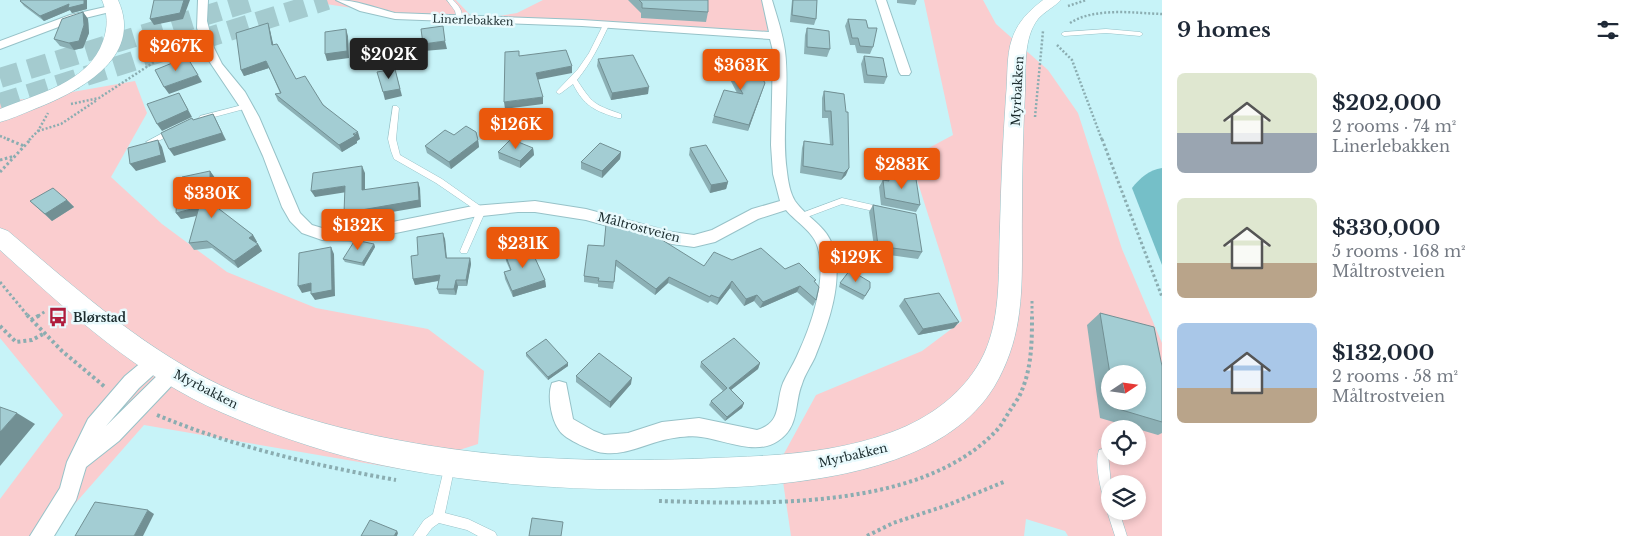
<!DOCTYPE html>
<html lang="en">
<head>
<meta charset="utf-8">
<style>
  :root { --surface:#fff; --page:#f6f6f7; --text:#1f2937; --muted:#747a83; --accent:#ea580c }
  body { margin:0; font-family:"Libre Baskerville",serif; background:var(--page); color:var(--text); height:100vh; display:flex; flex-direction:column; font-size:19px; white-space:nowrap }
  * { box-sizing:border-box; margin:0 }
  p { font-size:16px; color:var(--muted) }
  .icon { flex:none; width:28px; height:28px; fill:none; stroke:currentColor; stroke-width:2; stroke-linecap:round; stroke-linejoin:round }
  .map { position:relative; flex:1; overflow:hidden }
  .panel { display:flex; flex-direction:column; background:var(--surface); width:475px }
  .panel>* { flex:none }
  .needle { width:32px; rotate:77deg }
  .controls { position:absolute; left:1101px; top:365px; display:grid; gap:10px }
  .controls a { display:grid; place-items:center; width:45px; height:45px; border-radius:50%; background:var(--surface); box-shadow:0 2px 8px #0003; font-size:25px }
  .price { position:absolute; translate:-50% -42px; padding:0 11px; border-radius:5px; background:var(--accent); color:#fff; font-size:16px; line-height:32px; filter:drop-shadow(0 1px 2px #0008) }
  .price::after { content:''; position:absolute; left:50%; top:30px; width:15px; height:11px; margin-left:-8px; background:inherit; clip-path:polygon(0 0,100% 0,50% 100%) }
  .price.selected { background:#222; color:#fff }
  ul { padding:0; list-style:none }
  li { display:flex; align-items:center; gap:15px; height:125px; padding:0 15px }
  li span { display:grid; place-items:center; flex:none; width:140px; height:100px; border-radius:8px; color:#555 }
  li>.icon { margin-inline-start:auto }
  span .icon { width:60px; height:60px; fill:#fffc; stroke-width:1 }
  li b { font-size:21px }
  h2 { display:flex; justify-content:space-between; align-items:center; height:60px; padding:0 15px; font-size:21px }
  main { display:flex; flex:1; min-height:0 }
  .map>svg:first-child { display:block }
  .green { fill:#facdcf; fill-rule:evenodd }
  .water { fill:#75bfc8 }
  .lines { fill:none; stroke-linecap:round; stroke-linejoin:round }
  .primary-tunnel { stroke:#a4cbcf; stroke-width:20; stroke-dasharray:20 10; stroke-linecap:butt }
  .lane-casing { stroke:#97c2c8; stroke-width:1 }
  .street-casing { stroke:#97c2c8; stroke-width:2 }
  .secondary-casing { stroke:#97c2c8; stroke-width:1 }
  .path-far2 { stroke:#8badb1; stroke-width:2.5; stroke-dasharray:2 2; stroke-linecap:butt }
  .path-far1 { stroke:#8badb1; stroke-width:3; stroke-dasharray:2.5 2.5; stroke-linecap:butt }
  .path { stroke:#8badb1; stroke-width:4; stroke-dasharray:3 3; stroke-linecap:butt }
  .lane { fill:#fff; fill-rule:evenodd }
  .street { fill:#fff; fill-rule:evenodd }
  .secondary { fill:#fff; fill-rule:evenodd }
  .wall { fill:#8cb0b5; fill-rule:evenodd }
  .shaded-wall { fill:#729094 }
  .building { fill:#a3cdd3; stroke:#729094 }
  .labels { text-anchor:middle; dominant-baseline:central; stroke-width:5; stroke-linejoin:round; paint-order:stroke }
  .far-street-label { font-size:11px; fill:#1a2b2d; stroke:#e9fafd }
  .street-label { font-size:12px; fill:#1a2b2d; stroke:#e9fafd }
  .poi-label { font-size:12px; font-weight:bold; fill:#1a2b2d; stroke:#e9fafd; text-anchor:start }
</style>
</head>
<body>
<main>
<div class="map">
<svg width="1162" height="536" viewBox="0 0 1162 536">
  <rect width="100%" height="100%" fill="#c7f3f8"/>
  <g class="green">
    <path d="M318,0H456L475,20L517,13L543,0H764L772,21L764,37L549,22L471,20L398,15L326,4Z"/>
    <path d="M924,0H983L996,24L1048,70L1078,113L1122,249L1162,343V536H1068L1065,531L1026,519L1024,536H791L780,461L816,395L922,351L962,321L910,158L953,135ZM1110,374H1138V401H1110ZM1110,429H1138V456H1110ZM1110,484H1138V511H1110Z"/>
    <path d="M135,81L147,113L111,177L162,224L227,272L316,308L428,329L484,371L478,444L400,469L144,425L58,523L50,536H0V499L63,415L0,338V101L38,98Z"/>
  </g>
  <path class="water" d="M1162,168V265L1132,188C1140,178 1149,170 1162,168Z"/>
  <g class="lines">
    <g class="primary-tunnel">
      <path d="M0,78L256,0"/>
      <path d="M0,103L327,0"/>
    </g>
    <defs>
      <g id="lane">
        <path d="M447,0H453C459,6 464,12 461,20H457L455,11Z"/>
        <path d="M606,23L609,25C600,44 591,63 577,80C593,104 593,104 621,114V118H618C595,111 584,106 573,84L561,93L559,94L556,92L578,69L589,53L603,25Z"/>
        <path d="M1106,29L1140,32L1143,34L1140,36L1106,33L1064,36L1061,34L1064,32Z"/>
        <path d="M246,104H248V108L203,120L199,118L200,116Z"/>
        <path d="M393,106H397L399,108L396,139L400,155L442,179L486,210L467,253H461L460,251L477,211L436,183L394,159L391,151L388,139Z"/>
        <path d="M170,129H176L177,131L153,144H150L146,142Z"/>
        <path d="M842,198L882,207L886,210L882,213L842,204L802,219L798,216L799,214Z"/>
        <path d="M1103,449L1107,450L1108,454L1111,484H1110V511H1119L1127,536H1115L1107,511L1109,507L1106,506L1104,502C1101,488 1094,464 1099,450Z"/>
        <path d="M450,460L454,461L455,465L445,513L468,519L495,532L497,536H478L467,530L439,523L432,528L426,536H413L424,520L433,514L445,465L446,461Z"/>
      </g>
      <g id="street">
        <path d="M198,0H208L207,21L214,48L222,64L245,92L259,117L300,213L312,225L322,228L357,229L473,206L535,201L586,209L672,232L694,235L712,230L752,209L780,201L773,174L771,145L773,51L770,39L582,26L395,19L360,11L336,0C356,0 375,8 395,13L582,20L769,32L762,0H772C777,17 783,34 785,51C790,91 781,132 787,172C788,181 790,193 795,201C807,218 827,226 833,247C844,281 828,325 815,357C811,366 805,374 802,384C794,403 800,427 778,441C756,456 725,440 701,437C690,435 671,438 660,441C642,446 624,455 605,453C595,453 564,439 559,430C551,419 547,395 552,383L559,381L566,383L573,419L594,431L604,435L628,433L662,422L699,418L757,430C783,422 775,403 783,383C787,374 793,365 797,356C811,326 827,281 818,248C814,232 796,222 786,210L758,219L715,242L694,247L672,244L586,220L535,212H518L473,217L357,241L322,240L302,233L290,221L282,207L263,156L242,110L205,55L197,28Z"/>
        <path d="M876,0H886L911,72L909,75H901L899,72Z"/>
        <path d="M114,5L120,8L118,10L77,20L0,49V41L70,15Z"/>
        <path d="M155,354L161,356L164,362L161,368L139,388L106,426L166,367L172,365L178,367L181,373L178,379L119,441L86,467L76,500L54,536H30L60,488L67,462L88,419L125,376L149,356Z"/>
      </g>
      <g id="secondary">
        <path d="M102,0H118C145,59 76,93 32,110C22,114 11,119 0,122V109C36,94 89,83 103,41C108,28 108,14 102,0Z"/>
        <path d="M1043,0H1061C1054,7 1044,12 1038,19C1023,38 1026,69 1025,92C1023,132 1022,172 1022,212C1021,275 1028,330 994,387C937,480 776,487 678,489C585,491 493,486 402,469C340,458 280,438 223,413C137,376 69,312 0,250V228L8,231C80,292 150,355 237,393C288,415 343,430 397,440C501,460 608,463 714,458C773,456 836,453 892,432C930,418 966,392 984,354C1002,315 998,268 1000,226C1001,183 1003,139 1006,96C1008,78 1006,56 1012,39C1018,21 1029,11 1043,0Z"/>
      </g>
    </defs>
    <use href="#lane" class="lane-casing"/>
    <use href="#street" class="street-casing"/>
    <use href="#secondary" class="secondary-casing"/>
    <g class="path-far2">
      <path d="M1068,6L1086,0"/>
      <path d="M1070,23C1095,7 1134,13 1162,14"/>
      <path d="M1057,45L1072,60L1102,140"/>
      <path d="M71,104L99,98L165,55L189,35"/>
      <path d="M1035,117L1043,31"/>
      <path d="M38,131L61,124L97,100"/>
      <path d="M0,136L10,140"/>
      <path d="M29,140L38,131L48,113"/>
    </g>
    <g class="path-far1">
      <path d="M7,139L24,146"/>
      <path d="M1102,139L1162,297"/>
      <path d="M0,160L15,156"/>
      <path d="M0,172L31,139"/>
      <path d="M0,282L28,316"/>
      <path d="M1032,301V316"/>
      <path d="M38,316L46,311"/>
    </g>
    <g class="path">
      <path d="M27,315L62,351L105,387"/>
      <path d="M31,320L40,315"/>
      <path d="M0,326L16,342L32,340L43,334"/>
      <path d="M157,415C234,447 314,465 396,480"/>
      <path d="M659,501C761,504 920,511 996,431C1002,425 1006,416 1011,409C1015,403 1020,396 1022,390C1032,366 1032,339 1032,315"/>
      <path d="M867,536L893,523L948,505L1006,481"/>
    </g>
    <use href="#lane" class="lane"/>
    <use href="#street" class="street"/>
    <use href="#secondary" class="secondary"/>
  </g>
  <g class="wall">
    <path d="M628,0H708V12L706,22L641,18V13Z"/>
    <path d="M792,0H817L816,19L814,25L790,22Z"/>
    <path d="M897,0H917L915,5L897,3Z"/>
    <path d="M20,1L87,9L72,13L70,10L44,21L24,6Z"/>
    <path d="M83,12L88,19L89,33L83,48L74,50L60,46L54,39Z"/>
    <path d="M848,19L873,47L870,54L857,53L855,45H850L845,26Z"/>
    <path d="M268,23L270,30L273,45L296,79L360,139L357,141V143L342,152L278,101L275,94L280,93L269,68L244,76L241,70Z"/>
    <path d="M807,28L830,49L827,57L804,54L805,35Z"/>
    <path d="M864,56L887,77L884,84L864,83L861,64Z"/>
    <path d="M723,58L765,83L748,131L712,123L714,116L737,93L722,64Z"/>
    <path d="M598,59L648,94L611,100L597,66Z"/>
    <path d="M824,91L844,94L846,175L841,180L800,173L802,148L804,141L830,145L828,118H822V98Z"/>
    <path d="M454,135L478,140L479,147L451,169L427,153L425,146Z"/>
    <path d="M533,148L534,155L520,168L499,159L498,152Z"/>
    <path d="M690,148L728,182L726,189L710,193L689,155Z"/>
    <path d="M621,152L620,159L602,178L581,169V162Z"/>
    <path d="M210,171L215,178L214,206L253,235L257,242L256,243L258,244L262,251L238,268L212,248L194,250L189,243L197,216L181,219L176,213L181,191Z"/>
    <path d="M888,175L920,205L916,212L881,205L879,187L883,180H885Z"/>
    <path d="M67,200L74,207L52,221L30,201Z"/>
    <path d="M873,205L922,252L918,259L875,253L869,212Z"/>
    <path d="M626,229L704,266L785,269L815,282L816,300L813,306L797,292L760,308L754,301L744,306L730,288L717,305L710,301L708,303L668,283L655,295L616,266L613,289L598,287V284L584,282V276L604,246Z"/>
    <path d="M445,239L447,258H470L471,264L467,286H458L456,295L439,294L437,289L439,281L415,285L413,279L418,255Z"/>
    <path d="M374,244L375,247L364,266L345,262L343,259Z"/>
    <path d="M505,254L545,280L546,287L513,297L505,279L504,272L510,270L506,261Z"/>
    <path d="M840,283L870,288L863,300L839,287Z"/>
    <path d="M904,299L954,328L918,335L899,306Z"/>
    <path d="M1100,313L1162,366V433L1158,435L1100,418L1087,325ZM1110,374L1138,401H1110Z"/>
    <path d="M526,353L568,363V366L548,380L526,356Z"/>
    <path d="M701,362L760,363L758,369L731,390L744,403L742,408L725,421L709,405L711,401L723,391L700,367Z"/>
    <path d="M576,376L631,384L610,408L576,382Z"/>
  </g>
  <g class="shaded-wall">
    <path d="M84,0H87V9L72,13L70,10L44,21L40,16L69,4Z"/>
    <path d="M184,0H190L183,19L154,25L150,19Z"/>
    <path d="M83,12L88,19L89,33L83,48L74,50L69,43Z"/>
    <path d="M268,23L270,30L275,52L272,45Z"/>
    <path d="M346,29L348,36L349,58L327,61L325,54Z"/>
    <path d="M445,41L447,49L424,51L423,44Z"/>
    <path d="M266,61L269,68L244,76L241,70Z"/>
    <path d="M572,66V73L536,80V73Z"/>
    <path d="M395,69L402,96L385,100L383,92Z"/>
    <path d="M198,75L202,82L169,94L164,87Z"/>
    <path d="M765,83L763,89L748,131L749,125Z"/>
    <path d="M649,87L648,94L611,100L612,93Z"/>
    <path d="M179,93L192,117L162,131L157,124Z"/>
    <path d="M543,97V104L505,109L504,102Z"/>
    <path d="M213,114L226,140L174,156L169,149Z"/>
    <path d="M358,132L360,139L357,141V143L342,152L339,145Z"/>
    <path d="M158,140L162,147L166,162L136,171L130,164Z"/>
    <path d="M478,140L479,147L451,169L449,162Z"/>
    <path d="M533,148L534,155L520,168V161Z"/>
    <path d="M621,152L620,159L602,178V171Z"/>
    <path d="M362,166L365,173V196L362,190Z"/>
    <path d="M849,168L846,175L841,180L844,173Z"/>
    <path d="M210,171L215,178L214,209L210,202Z"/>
    <path d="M418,182L420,188L421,207L346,220L344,213Z"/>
    <path d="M728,182L726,189L710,193L711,185Z"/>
    <path d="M345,186L347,192L315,197L311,191Z"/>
    <path d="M67,200L74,207L52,221L45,214Z"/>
    <path d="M199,207L204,214L181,219L176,213Z"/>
    <path d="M443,233L445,239L447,263L446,258Z"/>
    <path d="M253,235L257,242L253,245L249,238Z"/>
    <path d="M258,244L262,251L238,268L234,261Z"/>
    <path d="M374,244L375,247L364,266L362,263Z"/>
    <path d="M331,247L334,254L335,296L315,300L311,294Z"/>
    <path d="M470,258L471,264L467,286L466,280Z"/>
    <path d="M440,275L442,280L415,285L413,279Z"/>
    <path d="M669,277L668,283L655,295L656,289Z"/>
    <path d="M456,280L458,286L456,295L454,289Z"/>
    <path d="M545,280L546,287L513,297L512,291Z"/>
    <path d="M732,281L730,288L717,305L719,298Z"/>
    <path d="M311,283L315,290L302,293L298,286Z"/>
    <path d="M800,286L797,292L760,308L763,302Z"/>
    <path d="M757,295L754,301L744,306L746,299Z"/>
    <path d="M959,322L954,328L918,335L923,329Z"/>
    <path d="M568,363V366L548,380V377Z"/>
    <path d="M760,363L758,369L727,393L729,388Z"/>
    <path d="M632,378L631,384L610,408V402Z"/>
    <path d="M744,403L742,408L725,421L727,417Z"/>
    <path d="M17,413L35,424L0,466V432Z"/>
    <path d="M148,510L154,514L143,536H134Z"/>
    <path d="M397,531L398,533L397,536H394Z"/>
  </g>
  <g class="building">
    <path d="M21,0H84V4L68,8L69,4L40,16L20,1Z"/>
    <path d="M154,0H184L180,13L150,19Z"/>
    <path d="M639,0H708V12L642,8V3Z"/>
    <path d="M793,0H817L816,19L792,15Z"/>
    <path d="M83,12L84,25L79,41L69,43L54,39L62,19Z"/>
    <path d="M848,19L866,20L868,28H877L873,47L860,46L858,38H852Z"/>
    <path d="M268,23L272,45L277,44L296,79L305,76L323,105L358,132L353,134L355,136L339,145L275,94L281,93L266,61L241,70L236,33Z"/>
    <path d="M443,26L445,41L423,44L421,29Z"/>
    <path d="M807,28L829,31L830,49L807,47Z"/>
    <path d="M346,29L347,51L325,54V32Z"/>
    <path d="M566,50L572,66L536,73L543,97L504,102L505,52L519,51V56Z"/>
    <path d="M633,55L649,87L612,93L598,59Z"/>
    <path d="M749,55L765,83L749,125L714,116L724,90L743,94L723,58Z"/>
    <path d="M864,56L883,58L887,77L867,75Z"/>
    <path d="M187,57L198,75L164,87L155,70Z"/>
    <path d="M395,69L400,89L383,92L377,72Z"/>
    <path d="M824,91L844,94L846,112H848L849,168L844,173L803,166L804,141L833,145L831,111H825Z"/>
    <path d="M179,93L188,110L157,124L147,104Z"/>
    <path d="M213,114L222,133L169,149L161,133L192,118L193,120Z"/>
    <path d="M466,126L476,132L478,140L449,162L425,146L445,130L454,135Z"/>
    <path d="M511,139L533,148L520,161L498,152Z"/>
    <path d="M158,140L161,155L130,164L128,148Z"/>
    <path d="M600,143L621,152L602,171L581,162Z"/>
    <path d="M706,145L728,182L711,185L690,148Z"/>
    <path d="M362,166V190L418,182L419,200L344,213L345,186L311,191L313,173Z"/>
    <path d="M210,171V202L253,235L249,238L258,244L234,261L207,241L189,243L199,207L176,213L177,192L181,191L182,177Z"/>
    <path d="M888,175L916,179L920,205L885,198L883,180L889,181Z"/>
    <path d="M53,188L67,200L45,214L30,201Z"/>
    <path d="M873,205L916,214L922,252L878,246Z"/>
    <path d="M606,224L624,226L627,227L626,229L651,233L704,266L714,252L732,260L761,248L785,269L799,263L816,280L814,281L819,287L816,300L800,286L763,302L757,295L746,299L732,281L719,298L711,295L710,297L669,277L656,289L616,260L614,282L598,281L599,278L584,276L588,245L604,246Z"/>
    <path d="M443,233L446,258H470L466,280H456L454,289H437L440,275L413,279L411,256L418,255L417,237Z"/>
    <path d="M355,240L374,244L362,263L343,259Z"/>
    <path d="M331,247L332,290L311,294V283L298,286L299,253Z"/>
    <path d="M530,247L545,280L512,291L504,272L511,270L505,254Z"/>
    <path d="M850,270L870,282V288L865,296L840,283Z"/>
    <path d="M939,293L959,322L923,329L904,299Z"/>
    <path d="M1100,313L1154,327L1162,366V422L1115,408L1114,401H1138V374H1110Z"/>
    <path d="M734,338L760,363L729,388L744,403L727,417L711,401L727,388L701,362Z"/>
    <path d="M546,339L568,363L548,377L526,353Z"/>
    <path d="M599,353L632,378L610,402L576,376Z"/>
    <path d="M0,407L17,413L0,432Z"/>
    <path d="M95,502L148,510L134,536H75Z"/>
    <path d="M532,518L563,522L561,536H529Z"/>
    <path d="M370,520L397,531L394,536H361Z"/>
  </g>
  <defs>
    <symbol id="bus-bare" viewBox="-9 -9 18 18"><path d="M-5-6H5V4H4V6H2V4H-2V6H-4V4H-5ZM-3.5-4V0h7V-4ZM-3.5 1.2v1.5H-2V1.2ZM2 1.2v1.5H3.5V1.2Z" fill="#b01c3c" stroke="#e9fafd" stroke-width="2.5" paint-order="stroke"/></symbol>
  </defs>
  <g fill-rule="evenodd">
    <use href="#bus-bare" x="44" y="303" width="28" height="28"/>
  </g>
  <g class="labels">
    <g class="far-street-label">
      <text transform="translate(473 20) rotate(2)">Linerlebakken</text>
    </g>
    <g class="street-label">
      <text transform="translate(1017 91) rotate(-87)">Myrbakken</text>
      <text transform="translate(639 227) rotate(15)">Måltrostveien</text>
      <text transform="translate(206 389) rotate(27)">Myrbakken</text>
      <text transform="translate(853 455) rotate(-13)">Myrbakken</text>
    </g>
    <g class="poi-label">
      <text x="73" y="317">Blørstad</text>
    </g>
  </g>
</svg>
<div class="controls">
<a><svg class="needle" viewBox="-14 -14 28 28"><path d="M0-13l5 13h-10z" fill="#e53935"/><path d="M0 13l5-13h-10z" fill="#747a83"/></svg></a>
<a><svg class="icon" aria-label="locate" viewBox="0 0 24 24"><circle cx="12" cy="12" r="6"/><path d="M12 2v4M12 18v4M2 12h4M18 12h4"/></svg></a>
<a><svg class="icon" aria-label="layers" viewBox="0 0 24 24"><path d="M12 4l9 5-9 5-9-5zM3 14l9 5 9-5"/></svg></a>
</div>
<b class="price" style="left:176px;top:72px">$267K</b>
<b class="price selected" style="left:389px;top:80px">$202K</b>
<b class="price" style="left:741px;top:91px">$363K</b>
<b class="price" style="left:516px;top:150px">$126K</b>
<b class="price" style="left:902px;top:190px">$283K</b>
<b class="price" style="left:212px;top:219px">$330K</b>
<b class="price" style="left:358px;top:251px">$132K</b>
<b class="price" style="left:523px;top:269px">$231K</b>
<b class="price" style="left:856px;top:283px">$129K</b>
</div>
<section class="panel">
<h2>9 homes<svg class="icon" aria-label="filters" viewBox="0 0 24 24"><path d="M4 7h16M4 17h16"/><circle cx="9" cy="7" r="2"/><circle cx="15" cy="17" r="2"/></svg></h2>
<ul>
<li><span style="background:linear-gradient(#dfe7d0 60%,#9aa5b1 0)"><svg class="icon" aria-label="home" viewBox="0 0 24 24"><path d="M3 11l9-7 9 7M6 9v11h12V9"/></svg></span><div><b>$202,000</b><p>2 rooms · 74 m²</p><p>Linerlebakken</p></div></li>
<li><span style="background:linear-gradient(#dfe7d0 65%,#b9a48a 0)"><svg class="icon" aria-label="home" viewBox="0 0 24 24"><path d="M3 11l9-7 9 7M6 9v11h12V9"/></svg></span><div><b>$330,000</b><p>5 rooms · 168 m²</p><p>Måltrostveien</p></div></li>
<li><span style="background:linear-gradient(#a9c7e8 65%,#b9a48a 0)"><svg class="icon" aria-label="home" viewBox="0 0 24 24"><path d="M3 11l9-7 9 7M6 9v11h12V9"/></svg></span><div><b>$132,000</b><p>2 rooms · 58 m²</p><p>Måltrostveien</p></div></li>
</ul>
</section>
</main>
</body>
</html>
